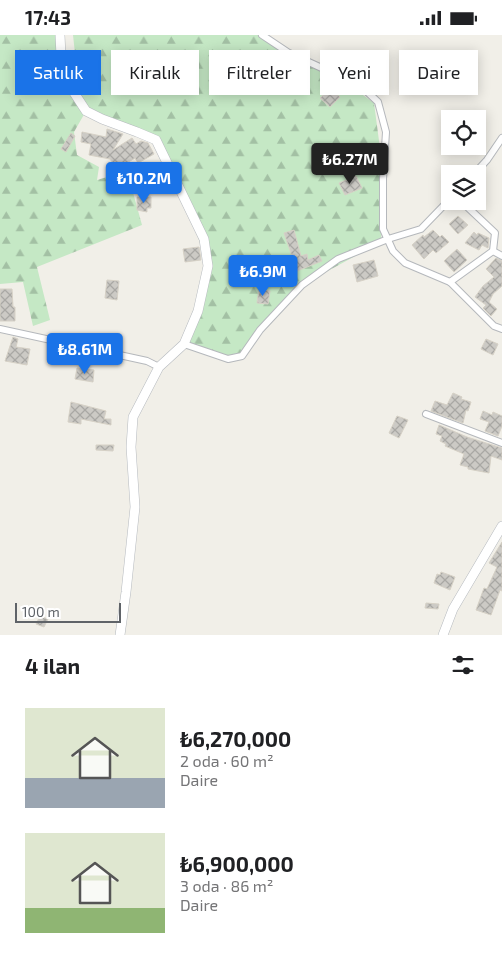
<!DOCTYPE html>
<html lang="tr">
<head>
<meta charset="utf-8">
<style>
  :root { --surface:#fff; --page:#f2f2f2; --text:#202124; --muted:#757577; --accent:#1a73e8 }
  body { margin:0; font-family:"Exo 2",sans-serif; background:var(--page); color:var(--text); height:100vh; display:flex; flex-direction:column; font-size:19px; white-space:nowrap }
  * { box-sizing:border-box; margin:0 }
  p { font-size:16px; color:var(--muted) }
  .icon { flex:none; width:28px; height:28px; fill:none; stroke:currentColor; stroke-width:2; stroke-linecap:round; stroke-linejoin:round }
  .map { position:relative; height:600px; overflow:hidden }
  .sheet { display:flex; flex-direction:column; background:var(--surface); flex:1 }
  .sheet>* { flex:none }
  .banner { position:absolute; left:15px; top:15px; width:472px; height:45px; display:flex; gap:10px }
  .tools { position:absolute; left:441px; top:75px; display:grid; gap:10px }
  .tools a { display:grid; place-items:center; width:45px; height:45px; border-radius:0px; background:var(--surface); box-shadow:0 2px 12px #0003; font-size:25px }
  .scale { position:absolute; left:15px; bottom:12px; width:106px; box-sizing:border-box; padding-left:5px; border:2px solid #5f6368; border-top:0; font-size:14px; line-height:18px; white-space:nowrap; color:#5f6368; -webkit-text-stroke:4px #fff; paint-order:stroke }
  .price { position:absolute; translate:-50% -42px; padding:0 11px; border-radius:5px; background:var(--accent); color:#fff; font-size:16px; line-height:32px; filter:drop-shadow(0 1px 2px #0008) }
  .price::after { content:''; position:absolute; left:50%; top:30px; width:15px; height:11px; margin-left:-8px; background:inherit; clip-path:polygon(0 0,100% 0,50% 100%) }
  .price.on { background:#222; color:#fff }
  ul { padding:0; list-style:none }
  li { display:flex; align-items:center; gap:15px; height:125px; padding:0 25px }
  li span { display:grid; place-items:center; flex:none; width:140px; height:100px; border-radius:0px; color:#555 }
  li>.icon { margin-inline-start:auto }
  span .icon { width:60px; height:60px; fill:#fffc; stroke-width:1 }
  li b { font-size:21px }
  h2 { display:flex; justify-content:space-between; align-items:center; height:60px; padding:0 25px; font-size:21px }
  .pill { padding:0 18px; border-radius:0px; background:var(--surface); box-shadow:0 2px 12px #0003; font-size:18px; line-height:45px }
  .pill.on { background:var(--accent); color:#fff }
  .status { display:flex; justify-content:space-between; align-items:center; height:35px; padding:0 25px; background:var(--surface); direction:ltr }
  .status svg { height:14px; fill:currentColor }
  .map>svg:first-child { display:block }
  .forest { fill:url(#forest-firs) }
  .building { fill:url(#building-cross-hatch); stroke:#d6d1c6 }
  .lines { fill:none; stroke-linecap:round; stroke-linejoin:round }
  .street-casing { stroke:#b5b8bc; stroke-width:8 }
  .secondary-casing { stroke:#b6babf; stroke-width:10 }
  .street { stroke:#fff; stroke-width:6 }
  .secondary { stroke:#fff; stroke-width:9 }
</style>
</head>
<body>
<div class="status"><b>17:43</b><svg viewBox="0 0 49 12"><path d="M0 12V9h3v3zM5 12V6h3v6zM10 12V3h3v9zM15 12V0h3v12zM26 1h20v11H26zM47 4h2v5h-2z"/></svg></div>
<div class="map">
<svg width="502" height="600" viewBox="0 0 502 600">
  <defs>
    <pattern id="forest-firs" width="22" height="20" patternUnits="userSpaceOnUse" patternTransform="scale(1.25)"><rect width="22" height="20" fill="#c5e8c5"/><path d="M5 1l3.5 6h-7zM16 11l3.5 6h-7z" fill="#a3c0a4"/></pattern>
    <pattern id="building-cross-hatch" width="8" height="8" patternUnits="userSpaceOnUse" patternTransform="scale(1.25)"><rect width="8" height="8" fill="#cccac5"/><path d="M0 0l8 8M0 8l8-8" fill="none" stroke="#a9a8a4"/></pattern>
  </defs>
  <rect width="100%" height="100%" fill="#f1efe8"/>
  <path class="forest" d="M0,0H60L61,21L80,65L73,0H262L327,34L374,68L383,136L381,207L302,250L236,323L184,309L208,231L184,161L156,105L86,76L74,97L77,120L99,132L97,145L127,136L142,190L37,232L50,285L33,291L23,247L0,249Z"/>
  <g class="building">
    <path d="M330,53L340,62L330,72L320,63Z"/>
    <path d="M107,94L123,99L113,115L132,103L136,109L141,106L148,108L154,119L138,128L135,123L117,134L110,124L89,120L91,109L81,107L82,97L106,102Z"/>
    <path d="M71,98L75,101L66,117L61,114Z"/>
    <path d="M158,128L163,143L156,146L151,131Z"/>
    <path d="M356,141L362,153L345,160L339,148Z"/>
    <path d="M137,162H151V173H147V177L137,175Z"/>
    <path d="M458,181L468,190L458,199L449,189Z"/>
    <path d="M294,195L301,221L307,219L308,225L319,220L322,226L297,236L284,198Z"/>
    <path d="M433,195L440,202L442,200L449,207L436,218L433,215L424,224L412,210L423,200L424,202Z"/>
    <path d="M474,197L477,200L478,198L489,203L488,213L482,210L479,215L465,208Z"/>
    <path d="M199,212L201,225L185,227L183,214Z"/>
    <path d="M457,214L467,225L454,237L444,226Z"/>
    <path d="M496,223L502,226V251L493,259L489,267L497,274L491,281L483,273L486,270L475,262L483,251L494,242L486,234Z"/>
    <path d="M374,225L378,241L357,247L353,230Z"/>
    <path d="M107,245L119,246L117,265L105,263Z"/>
    <path d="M0,254H12L13,272H15V286H0Z"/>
    <path d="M259,254L270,256L268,269L257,268Z"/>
    <path d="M13,302L18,304L16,312L30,314L27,330L5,326Z"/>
    <path d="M486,304L498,309L493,320L481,314Z"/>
    <path d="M77,333L94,335L93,347L75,344Z"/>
    <path d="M453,358L462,362L461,364L471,367L468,376L466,375L463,388L431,376L435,366L447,370Z"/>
    <path d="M71,367L106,376L104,384H111V390L81,384V389L68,387Z"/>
    <path d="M483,376L492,380L493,377L502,381V391L498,401L485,396L489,387L480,384Z"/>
    <path d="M397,381L408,385L399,403L389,398Z"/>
    <path d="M439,390L467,402L502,413V425L491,421L489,438L468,434V432L460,430L464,419L445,411L446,409L440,406L442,401L436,399Z"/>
    <path d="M96,410H114L113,416L96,415Z"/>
    <path d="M502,507V556L500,555L491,580L476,575L484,553L487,554L497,532L489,528Z"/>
    <path d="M441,537L455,542L450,555L434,548L437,539L440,540Z"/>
    <path d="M426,568L439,569L438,574L425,573Z"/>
    <path d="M40,581L48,584L44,592L36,589Z"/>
  </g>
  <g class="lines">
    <defs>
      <g id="street">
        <path d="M262,0L289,18L361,51L378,67L386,97L383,144V194L393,216L405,228L450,247L494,291L502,294"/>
        <path d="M474,139L487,125L502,103"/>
        <path d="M461,166L495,198L493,216"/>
        <path d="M450,247L493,216L502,221"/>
        <path d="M0,294L147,326L159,332"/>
        <path d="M184,309L228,324L242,321L260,295L302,250L338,224L388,204L421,194L450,164"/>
        <path d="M426,379L502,408"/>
      </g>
      <g id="secondary">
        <path d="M60,0L61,21L71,53L86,76L102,84L137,97L156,105L204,204L208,231L198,276L184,309L159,332L133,382L131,412L135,472L126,557L120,600"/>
        <path d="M443,600L453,574L502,491"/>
      </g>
    </defs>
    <use href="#street" class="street-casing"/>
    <use href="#secondary" class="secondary-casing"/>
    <use href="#street" class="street"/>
    <use href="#secondary" class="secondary"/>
  </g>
</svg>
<div class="tools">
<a><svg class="icon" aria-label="locate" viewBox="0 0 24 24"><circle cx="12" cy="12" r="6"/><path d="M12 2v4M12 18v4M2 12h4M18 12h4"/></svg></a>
<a><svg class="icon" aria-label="layers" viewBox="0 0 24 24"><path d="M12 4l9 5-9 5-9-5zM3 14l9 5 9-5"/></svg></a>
</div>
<div class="scale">100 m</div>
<b class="price on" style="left:350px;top:150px">₺6.27M</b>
<b class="price" style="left:144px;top:169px">₺10.2M</b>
<b class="price" style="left:263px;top:262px">₺6.9M</b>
<b class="price" style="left:85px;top:340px">₺8.61M</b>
<div class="banner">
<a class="pill on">Satılık</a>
<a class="pill">Kiralık</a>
<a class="pill">Filtreler</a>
<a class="pill">Yeni</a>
<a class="pill">Daire</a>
</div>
</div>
<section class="sheet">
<h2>4 ilan<svg class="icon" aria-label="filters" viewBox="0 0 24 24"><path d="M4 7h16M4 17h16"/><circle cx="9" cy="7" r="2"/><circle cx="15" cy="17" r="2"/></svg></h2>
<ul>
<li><span style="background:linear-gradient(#dfe7d0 70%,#9aa5b1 0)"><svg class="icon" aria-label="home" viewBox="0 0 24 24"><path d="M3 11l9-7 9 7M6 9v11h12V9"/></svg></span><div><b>₺6,270,000</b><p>2 oda · 60 m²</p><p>Daire</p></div></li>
<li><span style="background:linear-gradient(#dfe7d0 75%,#8fb573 0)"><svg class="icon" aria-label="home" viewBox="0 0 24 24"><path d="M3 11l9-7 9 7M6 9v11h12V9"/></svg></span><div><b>₺6,900,000</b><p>3 oda · 86 m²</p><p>Daire</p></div></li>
</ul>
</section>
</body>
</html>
